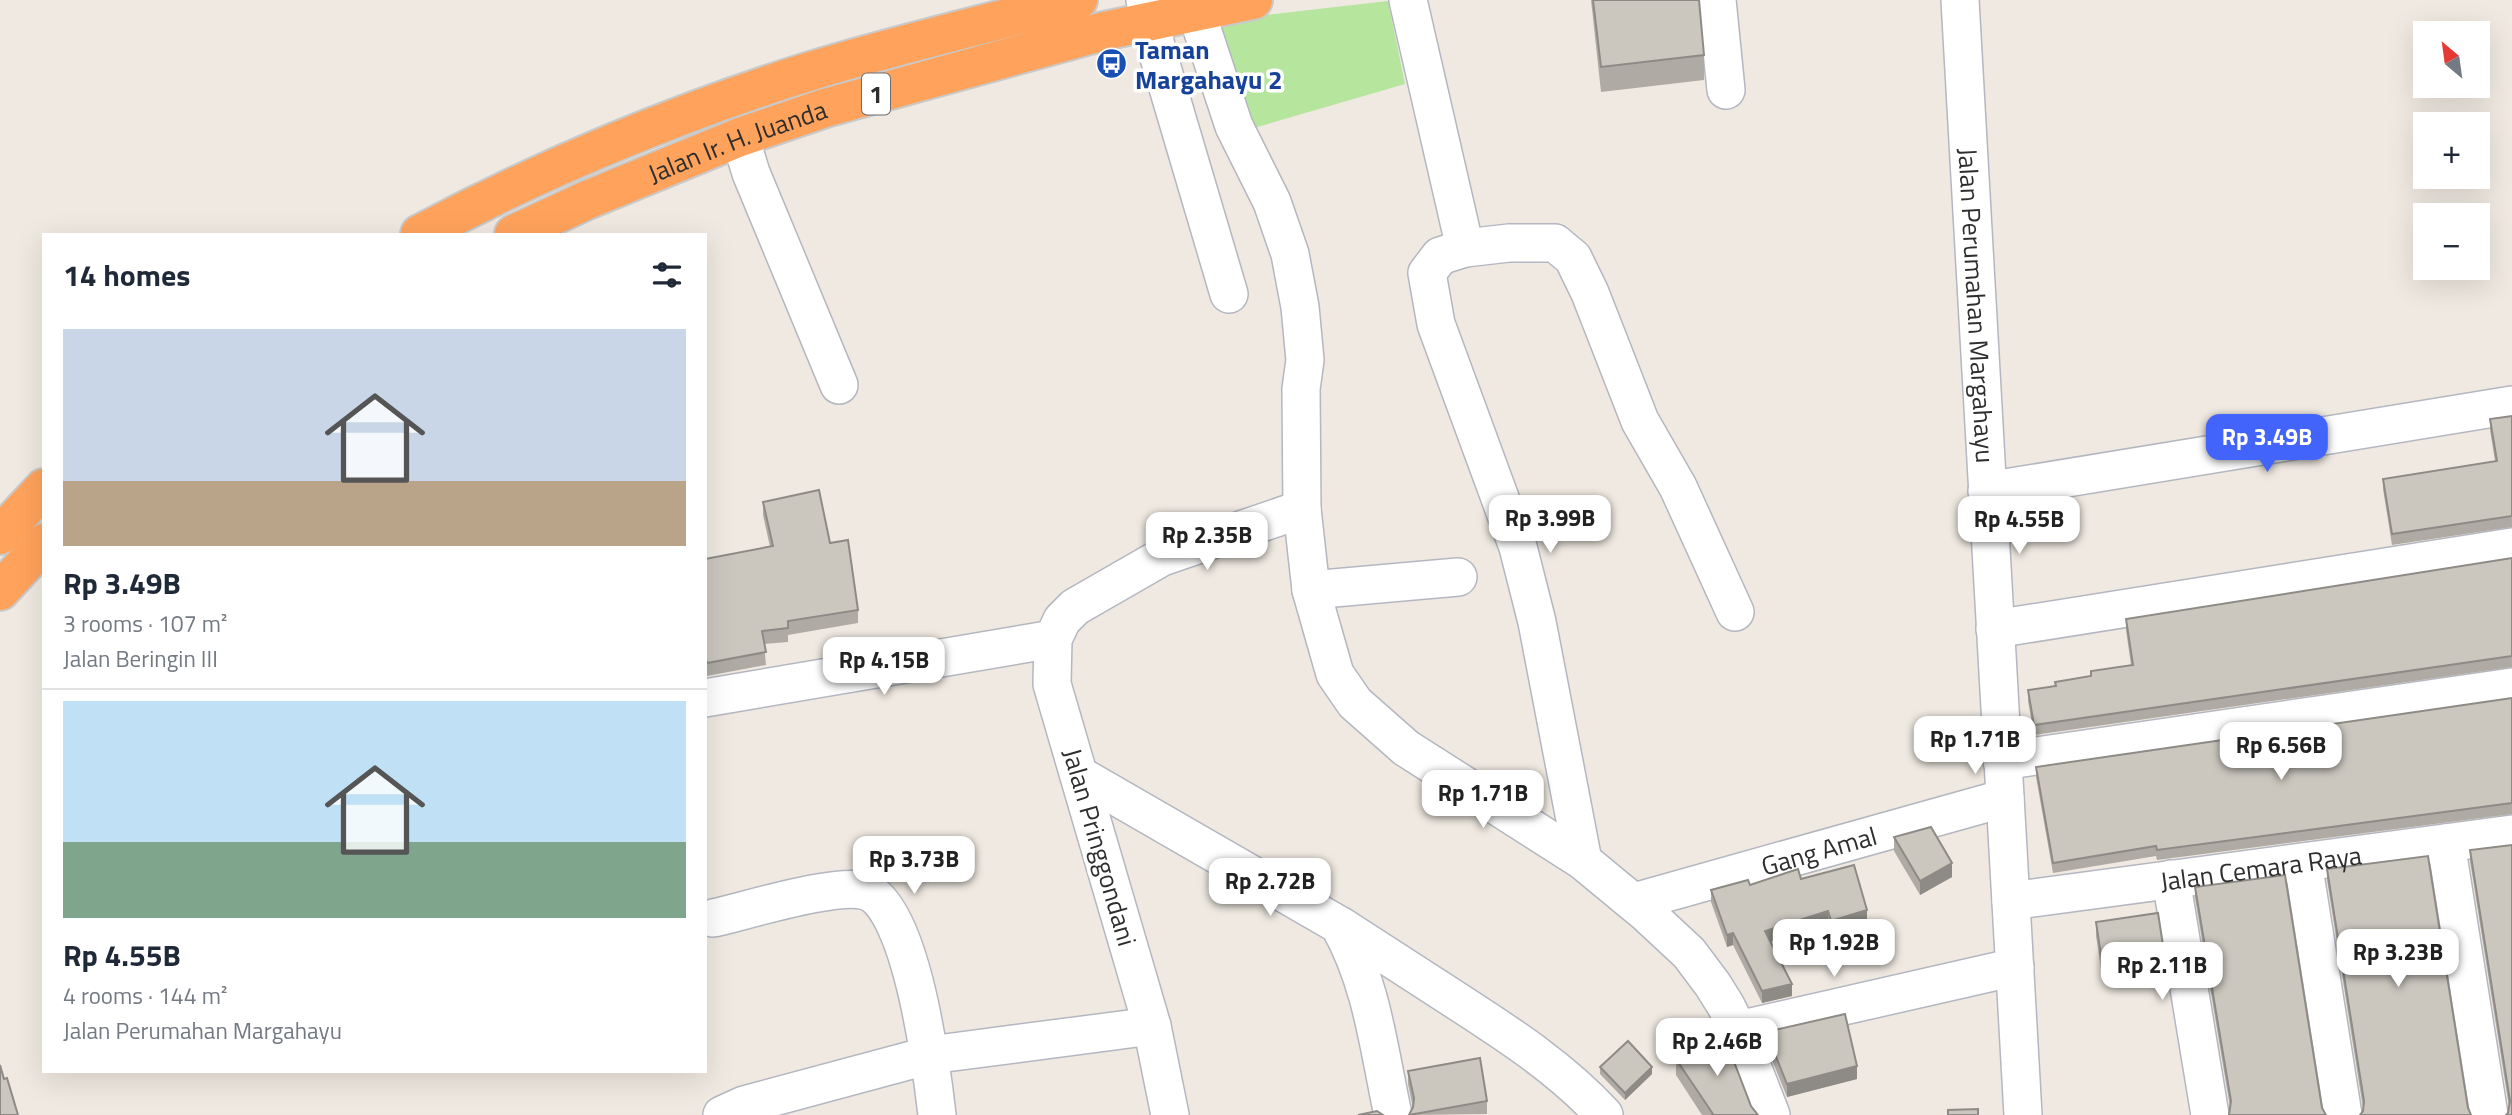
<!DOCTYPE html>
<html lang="en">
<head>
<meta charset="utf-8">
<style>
  :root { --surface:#fff; --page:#f6f6f7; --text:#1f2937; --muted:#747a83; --line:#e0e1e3; --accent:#4264fb }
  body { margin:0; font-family:"Titillium Web",sans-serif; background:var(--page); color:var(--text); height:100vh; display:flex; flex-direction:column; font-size:26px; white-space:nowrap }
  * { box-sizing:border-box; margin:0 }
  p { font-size:23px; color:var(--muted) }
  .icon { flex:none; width:38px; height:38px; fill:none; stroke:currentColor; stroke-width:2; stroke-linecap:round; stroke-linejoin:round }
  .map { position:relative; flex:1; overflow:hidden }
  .panel { position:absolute; left:42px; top:233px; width:665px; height:840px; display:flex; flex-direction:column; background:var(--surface); border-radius:0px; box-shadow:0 7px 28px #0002 }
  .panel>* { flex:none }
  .needle { width:46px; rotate:331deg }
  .controls { position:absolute; left:2413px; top:21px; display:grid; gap:14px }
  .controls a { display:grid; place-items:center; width:77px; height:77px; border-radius:0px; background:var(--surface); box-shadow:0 7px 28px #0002; font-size:35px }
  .price { position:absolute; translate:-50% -60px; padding:0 16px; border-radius:14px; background:#fff; color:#222; font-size:23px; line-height:46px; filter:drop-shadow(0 2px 4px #0008) }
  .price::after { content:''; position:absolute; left:50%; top:42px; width:21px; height:16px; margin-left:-10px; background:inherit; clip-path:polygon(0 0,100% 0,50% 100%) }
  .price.selected { background:var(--accent); color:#fff }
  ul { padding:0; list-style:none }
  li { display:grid; align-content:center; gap:14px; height:371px; padding:0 21px }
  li+li { border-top:2px solid var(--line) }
  li span { display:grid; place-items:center; height:217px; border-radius:0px; color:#555 }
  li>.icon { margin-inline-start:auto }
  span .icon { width:126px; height:126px; fill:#fffc; stroke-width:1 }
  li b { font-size:30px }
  h2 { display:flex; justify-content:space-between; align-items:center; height:84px; padding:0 21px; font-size:30px }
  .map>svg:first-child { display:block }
  .green { fill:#b6e59e }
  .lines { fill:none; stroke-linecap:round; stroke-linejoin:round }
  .minor-casing { stroke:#b4b7c1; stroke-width:40 }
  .highway-casing { stroke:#c9c9c9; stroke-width:42 }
  .minor { stroke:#fff; stroke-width:37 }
  .highway { stroke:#ffa35c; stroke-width:38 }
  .wall { fill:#afaba4 }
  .shaded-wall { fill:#8e8b86 }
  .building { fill:#cbc7bf; stroke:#8e8b86; stroke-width:2 }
  .labels { text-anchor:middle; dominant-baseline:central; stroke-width:7; stroke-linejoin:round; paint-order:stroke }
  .shield { fill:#fff; stroke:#6d6d6d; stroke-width:2 }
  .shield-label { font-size:24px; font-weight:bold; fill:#2e2e2e }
  .transit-label { font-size:26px; font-weight:bold; fill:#164399; stroke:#fff; text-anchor:start }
  .street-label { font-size:26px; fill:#2e2e2e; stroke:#fff }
</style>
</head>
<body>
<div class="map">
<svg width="2512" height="1115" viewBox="0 0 2512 1115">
  <rect width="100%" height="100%" fill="#efe9e1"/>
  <path class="green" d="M1388,1L1405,84L1254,128L1219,24L1265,15Z"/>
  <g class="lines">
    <defs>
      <g id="minor">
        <path d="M1145,0L1158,54L1229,294"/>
        <path d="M1408,0L1465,248L1509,243H1555L1573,258L1590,293L1640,421L1678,487L1735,612"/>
        <path d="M1717,0L1726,90"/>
        <path id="s1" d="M1960,0L2023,1115"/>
        <path d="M1196,11L1234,126L1272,202L1290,254L1300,307L1305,360L1301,389L1302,509L1311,590L1335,674L1355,703L1406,748L1583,861L1646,913L1689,953L1713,985L1726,1006L1738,1030L1771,1115"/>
        <path d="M740,137L751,173L839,385"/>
        <path d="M1465,248L1440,256L1427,273L1436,324L1518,547L1537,622L1583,861"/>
        <path d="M1987,491L2512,405"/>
        <path d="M1311,590L1458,577"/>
        <path d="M1995,629L2512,547"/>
        <path d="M705,698L1053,639"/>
        <path d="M2002,761L2512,687"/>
        <path d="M1079,775L1339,925C1372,983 1379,1050 1393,1115"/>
        <path d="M2446,843L2489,1115"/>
        <path d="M2303,862L2343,1115"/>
        <path d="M2171,879L2210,1115"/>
        <path id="s2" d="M2011,901L2512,834"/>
        <path id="s3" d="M1634,902L2005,798"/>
        <path d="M713,918C746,911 837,882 866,891C912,906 932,1071 937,1115"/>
        <path d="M1341,926C1381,952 1420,977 1460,1003C1511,1036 1563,1070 1604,1115"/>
        <path d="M1738,1030L2015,967"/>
        <path d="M722,1115L744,1105L930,1055L1152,1026"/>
        <path d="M1170,1115L1152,1026L1052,684L1053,639L1062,620L1075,607L1162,557L1302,509"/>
      </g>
      <g id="highway">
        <path d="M420,234C542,169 679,112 811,71C899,44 989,23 1078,0"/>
        <path id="s4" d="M514,234L587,200L740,137L825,108L1104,31L1253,0"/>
        <path d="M0,535L44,488"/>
        <path d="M0,591L44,543"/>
      </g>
    </defs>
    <use href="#minor" class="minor-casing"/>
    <use href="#highway" class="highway-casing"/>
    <use href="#minor" class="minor"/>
    <use href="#highway" class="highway"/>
  </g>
  <g class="wall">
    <path d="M1591,0H1699L1704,55V80L1601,92Z"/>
    <path d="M2512,416V527L2392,545L2383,489V479L2495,461L2490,430V419Z"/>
    <path d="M763,502L830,543L858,610V623L788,635V642L764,644L766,665L707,676L705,670V559L770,547L763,515Z"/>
    <path d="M2512,558V667L2034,735L2028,701V690L2055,687V682L2091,676V671L2131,665L2126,630V619Z"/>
    <path d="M2512,698V814L2157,860L2156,856L2053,873L2036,777V767Z"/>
    <path d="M1894,837L1952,877L1920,895L1894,851Z"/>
    <path d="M2470,850L2512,1115L2508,1113L2509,1107L2470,861Z"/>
    <path d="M2327,869L2468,1108L2363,1111V1108L2327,880Z"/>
    <path d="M1801,879L1867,922L1831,933L1828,923L1771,942L1792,996L1762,1003L1733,945L1727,947L1711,902V890Z"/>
    <path d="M2195,887L2322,1108L2230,1107L2195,898Z"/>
    <path d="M2096,922L2165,958V972L2103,982L2096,936Z"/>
    <path d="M1766,1032L1857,1079L1787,1097L1766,1045Z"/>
    <path d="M1676,1059L1751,1106L1758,1115H1702L1676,1075Z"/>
    <path d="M1600,1067L1652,1074L1625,1100L1600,1074Z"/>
    <path d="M1408,1071L1487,1101V1114L1409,1115L1413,1108L1408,1084Z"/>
  </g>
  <g class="shaded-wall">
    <path d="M1952,863V877L1920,895V881Z"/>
    <path d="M1867,910V922L1831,933V921Z"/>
    <path d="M1828,911V923L1765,943V931Z"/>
    <path d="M1733,933V945L1727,947V935Z"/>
    <path d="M1792,984V996L1762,1003V991Z"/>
    <path d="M1857,1066V1079L1787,1097V1084Z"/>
    <path d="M1652,1067V1074L1625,1100V1093Z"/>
  </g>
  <g class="building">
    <path d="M1593,0H1699L1704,55L1601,67Z"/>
    <path d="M2512,416V516L2392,534L2383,479L2497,461L2490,419Z"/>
    <path d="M819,490L830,543L848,540L858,610L788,621V628L762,631L766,652L707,663L705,656V559L773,546L763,502Z"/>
    <path d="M2512,558V656L2034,725L2028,690L2056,686L2055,682L2091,676V671L2133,665L2126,619Z"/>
    <path d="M2512,698V803L2157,850L2156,846L2053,863L2036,767Z"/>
    <path d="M1931,827L1952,863L1920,881L1894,837Z"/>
    <path d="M2512,845V1115H2506L2508,1113L2510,1101L2470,850Z"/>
    <path d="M2428,856L2468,1108L2471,1115H2360L2363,1111L2364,1101L2327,869Z"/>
    <path d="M1854,865L1867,910L1831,921L1828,911L1765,931L1792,984L1762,991L1733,933L1727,935L1711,890L1748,880L1750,885L1798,869L1801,879Z"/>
    <path d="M2285,875L2322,1108L2326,1115H2229L2231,1101L2195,887Z"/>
    <path d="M2158,913L2165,958L2103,968L2096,922Z"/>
    <path d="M1845,1014L1857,1066L1787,1084L1766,1032Z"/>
    <path d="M1723,1033L1751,1106L1758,1115H1712L1713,1114L1676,1059Z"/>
    <path d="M1628,1041L1652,1067L1625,1093L1600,1067Z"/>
    <path d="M1480,1058L1487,1101L1409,1115L1413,1107L1414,1098L1408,1071Z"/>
    <path d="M0,1065L4,1079L7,1078L18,1115H0Z"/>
    <path d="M1978,1109V1115H1948V1110Z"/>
    <path d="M1377,1111L1383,1115H1358Z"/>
  </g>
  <defs>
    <symbol id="bus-disc" viewBox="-11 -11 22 22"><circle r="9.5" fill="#1a4fb4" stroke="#fff"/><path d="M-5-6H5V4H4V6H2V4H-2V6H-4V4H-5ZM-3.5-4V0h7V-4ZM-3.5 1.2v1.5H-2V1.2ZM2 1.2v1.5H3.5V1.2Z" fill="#fff"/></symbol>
  </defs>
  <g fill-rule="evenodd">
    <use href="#bus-disc" x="1094" y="46" width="35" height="35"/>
  </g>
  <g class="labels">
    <rect class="shield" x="862" y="73.5" width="28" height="41" rx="5"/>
    <g class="shield-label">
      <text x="876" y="94">1</text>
    </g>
    <g class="transit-label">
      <text x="1135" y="49">Taman<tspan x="1135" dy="30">Margahayu 2</tspan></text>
    </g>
    <g class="street-label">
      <text stroke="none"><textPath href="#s4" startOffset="242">Jalan Ir. H. Juanda</textPath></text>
      <text stroke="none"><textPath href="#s1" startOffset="306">Jalan Perumahan Margahayu</textPath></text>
      <text transform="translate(1100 847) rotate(74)">Jalan Pringgondani</text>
      <text stroke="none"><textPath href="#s3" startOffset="192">Gang Amal</textPath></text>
      <text stroke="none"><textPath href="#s2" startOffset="252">Jalan Cemara Raya</textPath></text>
    </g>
  </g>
</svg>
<div class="controls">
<a><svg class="needle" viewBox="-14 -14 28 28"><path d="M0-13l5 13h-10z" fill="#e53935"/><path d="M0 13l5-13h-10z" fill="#747a83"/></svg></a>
<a>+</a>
<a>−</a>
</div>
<b class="price selected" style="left:2267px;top:474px">Rp 3.49B</b>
<b class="price" style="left:1550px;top:555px">Rp 3.99B</b>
<b class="price" style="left:2019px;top:556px">Rp 4.55B</b>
<b class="price" style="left:1207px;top:572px">Rp 2.35B</b>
<b class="price" style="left:884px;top:697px">Rp 4.15B</b>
<b class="price" style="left:1975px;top:776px">Rp 1.71B</b>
<b class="price" style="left:2281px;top:782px">Rp 6.56B</b>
<b class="price" style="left:1483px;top:830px">Rp 1.71B</b>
<b class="price" style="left:914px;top:896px">Rp 3.73B</b>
<b class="price" style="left:1270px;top:918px">Rp 2.72B</b>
<b class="price" style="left:1834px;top:979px">Rp 1.92B</b>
<b class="price" style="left:2398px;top:989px">Rp 3.23B</b>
<b class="price" style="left:2162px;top:1002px">Rp 2.11B</b>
<b class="price" style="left:1717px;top:1078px">Rp 2.46B</b>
<section class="panel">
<h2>14 homes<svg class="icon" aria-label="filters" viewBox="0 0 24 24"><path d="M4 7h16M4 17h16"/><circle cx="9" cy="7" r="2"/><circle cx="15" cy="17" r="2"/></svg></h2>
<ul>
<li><span style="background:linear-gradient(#c9d6e8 70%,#b9a48a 0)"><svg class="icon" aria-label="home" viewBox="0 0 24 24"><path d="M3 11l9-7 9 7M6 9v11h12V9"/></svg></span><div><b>Rp 3.49B</b><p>3 rooms · 107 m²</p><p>Jalan Beringin III</p></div></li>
<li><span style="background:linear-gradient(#bfe0f5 65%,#7fa58c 0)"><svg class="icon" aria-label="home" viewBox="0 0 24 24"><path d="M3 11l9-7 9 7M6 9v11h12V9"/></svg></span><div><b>Rp 4.55B</b><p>4 rooms · 144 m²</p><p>Jalan Perumahan Margahayu</p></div></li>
</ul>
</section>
</div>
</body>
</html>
